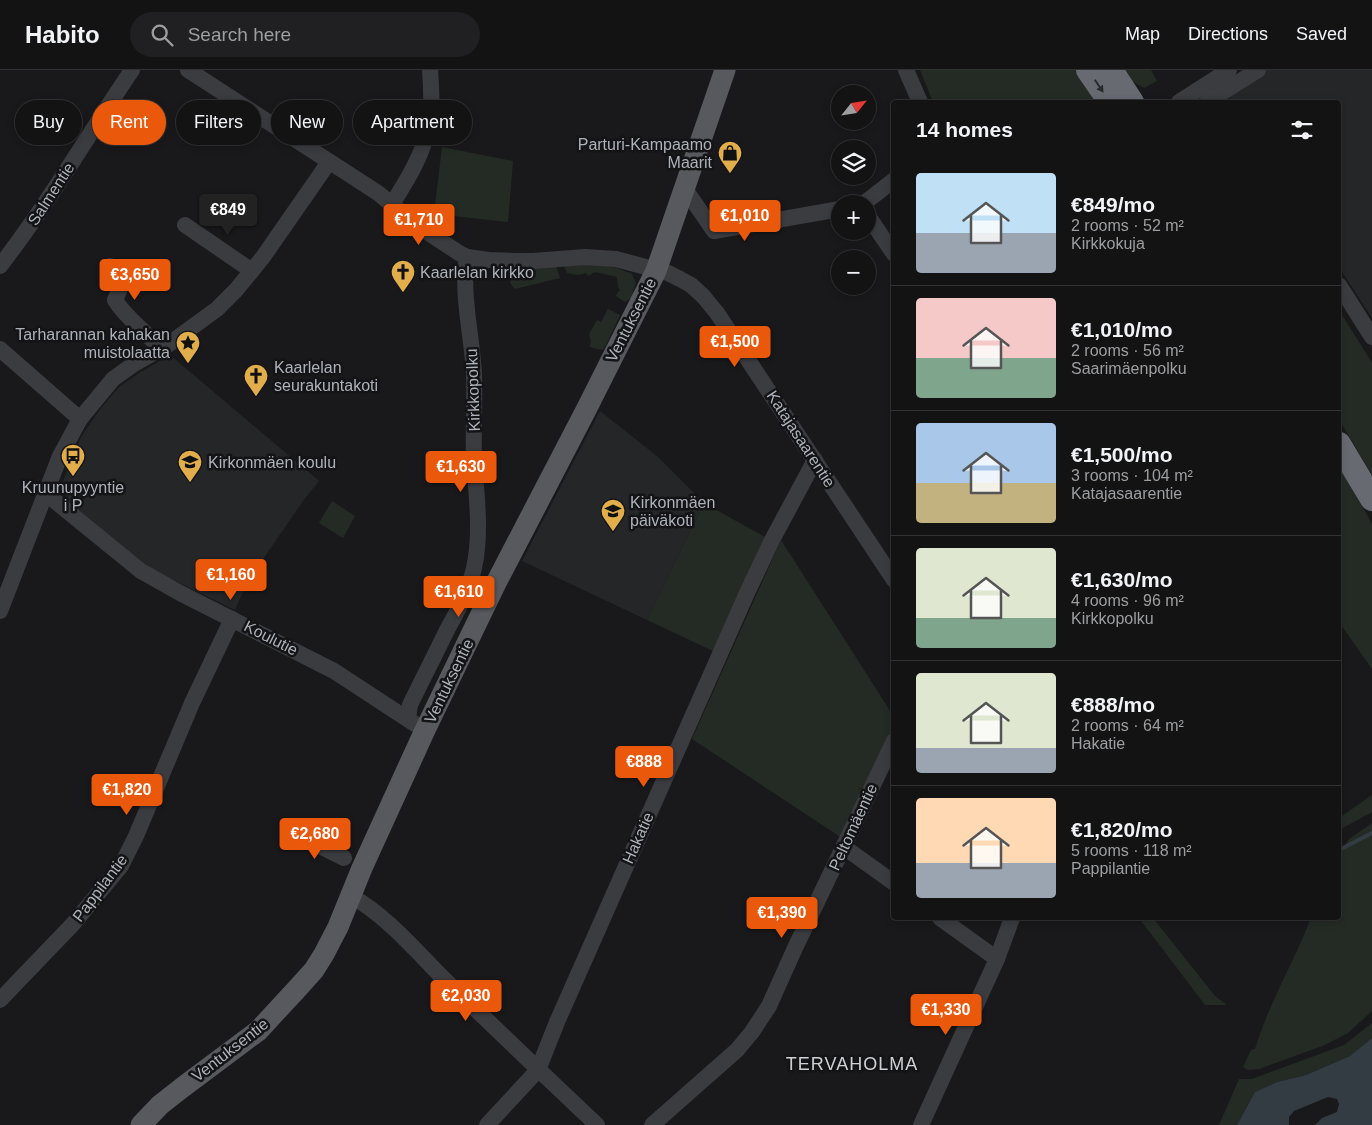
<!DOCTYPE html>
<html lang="en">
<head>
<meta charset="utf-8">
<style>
  :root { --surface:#131314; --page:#202022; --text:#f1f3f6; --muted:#9d9ea0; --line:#323234; --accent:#ea580c }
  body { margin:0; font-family:Helvetica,sans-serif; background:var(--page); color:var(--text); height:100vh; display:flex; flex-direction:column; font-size:19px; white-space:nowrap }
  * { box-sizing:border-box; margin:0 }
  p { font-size:16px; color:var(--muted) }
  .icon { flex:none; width:28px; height:28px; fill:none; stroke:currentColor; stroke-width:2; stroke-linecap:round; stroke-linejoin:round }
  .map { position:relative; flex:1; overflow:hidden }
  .side { position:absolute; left:891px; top:30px; width:450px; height:820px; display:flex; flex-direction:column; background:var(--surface); border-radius:5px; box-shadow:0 2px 8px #0003,0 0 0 1px var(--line) }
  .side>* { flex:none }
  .guide { position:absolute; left:15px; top:30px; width:475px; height:45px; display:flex; gap:10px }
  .needle { width:32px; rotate:60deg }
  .buttons { position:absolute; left:831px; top:15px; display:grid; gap:10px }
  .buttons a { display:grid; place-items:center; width:45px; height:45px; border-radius:50%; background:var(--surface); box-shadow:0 2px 8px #0003,0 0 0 1px var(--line); font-size:25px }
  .price { position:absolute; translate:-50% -42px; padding:0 11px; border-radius:5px; background:var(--accent); color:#fff; font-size:16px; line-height:32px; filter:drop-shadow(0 1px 2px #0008) }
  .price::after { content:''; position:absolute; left:50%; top:30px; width:15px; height:11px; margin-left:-8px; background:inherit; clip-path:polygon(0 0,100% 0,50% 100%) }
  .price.active { background:#222; color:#fff }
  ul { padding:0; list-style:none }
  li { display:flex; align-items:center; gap:15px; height:125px; padding:0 25px }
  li+li { border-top:1px solid var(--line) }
  li span { display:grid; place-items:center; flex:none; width:140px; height:100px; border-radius:5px; color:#555 }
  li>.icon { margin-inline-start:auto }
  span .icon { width:60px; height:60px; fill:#fffc; stroke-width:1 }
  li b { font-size:21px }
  h2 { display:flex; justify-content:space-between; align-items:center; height:60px; padding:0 25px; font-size:21px }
  .pill { padding:0 18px; border-radius:22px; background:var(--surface); box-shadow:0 2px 8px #0003,0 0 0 1px var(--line); font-size:18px; line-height:45px }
  .pill.active { background:var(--accent); color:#fff }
  header { display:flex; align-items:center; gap:30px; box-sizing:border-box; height:70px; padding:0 25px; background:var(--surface); border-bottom:1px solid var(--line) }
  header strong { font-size:24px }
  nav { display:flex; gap:28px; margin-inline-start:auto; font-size:18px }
  .search { width:350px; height:45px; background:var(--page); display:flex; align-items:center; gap:12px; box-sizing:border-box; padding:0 18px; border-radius:28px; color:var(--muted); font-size:19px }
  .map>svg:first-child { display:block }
  .built { fill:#252628 }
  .green { fill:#242b25 }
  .water { fill:#343c43 }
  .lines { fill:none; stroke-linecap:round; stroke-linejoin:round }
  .stream { stroke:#343c43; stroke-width:4 }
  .minor { stroke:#3b3c40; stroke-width:16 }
  .major { stroke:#57595f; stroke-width:21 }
  .highway { stroke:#676a71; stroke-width:24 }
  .oneway { fill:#292a2d }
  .labels { text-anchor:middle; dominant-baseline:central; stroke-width:5; stroke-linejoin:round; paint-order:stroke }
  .poi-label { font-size:16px; fill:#adb1ba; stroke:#141416; text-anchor:start }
  .street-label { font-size:16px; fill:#adb1ba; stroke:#141416 }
  .neighbourhood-label { font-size:18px; letter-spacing:1px; fill:#ced0d6; stroke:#141416 }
</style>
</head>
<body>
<header>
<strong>Habito</strong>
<div class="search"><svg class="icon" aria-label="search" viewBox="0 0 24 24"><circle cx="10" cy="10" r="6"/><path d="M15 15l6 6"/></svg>Search here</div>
<nav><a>Map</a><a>Directions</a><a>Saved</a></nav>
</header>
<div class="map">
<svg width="1372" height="1055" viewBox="0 0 1372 1055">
  <rect width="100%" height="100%" fill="#19191b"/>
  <g class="built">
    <path d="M1266,0H1372V248L1339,197V32H1232L1227,26Z"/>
    <path d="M170,285L319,411L303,431L261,492L241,526L235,540L153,500L68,432L61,416L81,367L101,338L119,317L139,303Z"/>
    <path d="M600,341L658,387L704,433L647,550L522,491Z"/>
  </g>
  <g class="green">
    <path d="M920,0H1076L1098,32H933Z"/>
    <path d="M1124,0H1151L1157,11L1144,18L1132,11Z"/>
    <path d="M442,77L513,91L508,152L434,144Z"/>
    <path d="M599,194L617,198L632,204L636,213L633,221L634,226L625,232L616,226L617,223L620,220L618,217L617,207L595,202L588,206L586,203L578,205L567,203L564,196Z"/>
    <path d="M556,196L560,208L515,219L511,214L507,202L510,199Z"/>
    <path d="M608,239L620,245L604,279L602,280L590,277L591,271L589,264L597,250L601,252Z"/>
    <path d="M1339,240L1372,293V405L1339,349Z"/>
    <path d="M1339,396L1372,454V599L1339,552Z"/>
    <path d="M332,431L355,446L343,468L319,453Z"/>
    <path d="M704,433L765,467L713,581L647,550Z"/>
    <path d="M781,470L894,647V658L842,768L692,669Z"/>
    <path d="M1372,725V742L1339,760V748Z"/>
    <path d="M1372,753V941L1348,963L1325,975L1259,999L1248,1000L1243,997L1251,980L1255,979C1269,933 1294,892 1311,848H1339V785L1349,769Z"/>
    <path d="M1139,848H1153L1215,926L1227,935H1205Z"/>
    <path d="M1372,953V968L1350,986L1306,1005L1277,1012L1255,1022L1237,1055H1219L1239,1009H1252L1344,975Z"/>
  </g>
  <path class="water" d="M1372,968V1055H1315L1322,1048L1337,1042L1339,1034L1337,1029L1328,1027L1294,1041L1289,1047V1055H1237L1255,1022L1277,1012L1306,1005L1350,986Z"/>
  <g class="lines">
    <path class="stream" d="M1339,780L1372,763"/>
    <g class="minor">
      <path d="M188,0L378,123L418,156L459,183L467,187L489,190L513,191H533L585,187L616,189L668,203L680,209L691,215L703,226L717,243L894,510"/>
      <path d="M906,0L920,32"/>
      <path d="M1179,32L1229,0"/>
      <path d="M1207,32L1258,0"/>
      <path d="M685,119L714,161L840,139"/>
      <path d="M392,134C408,109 424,83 429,54C433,37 431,17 430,0"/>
      <path d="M863,134L894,110"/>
      <path d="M868,146L894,184"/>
      <path d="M185,155L252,201"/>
      <path d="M0,196C48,134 88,65 132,0"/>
      <path d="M110,196C125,208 122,214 115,230C126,249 147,261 160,279"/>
      <path d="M1339,215L1372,267"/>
      <path d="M0,279L80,349"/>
      <path d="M45,423L141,501L180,523L334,601L415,654"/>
      <path d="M0,541L60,386L80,349L113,309L134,294L169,274L217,239L236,220L263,187L329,92"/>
      <path d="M408,649L410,635C422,610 435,585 447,560C458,540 469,520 474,498C482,462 476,423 474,388C473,360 475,332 474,304C472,265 461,225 467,187"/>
      <path d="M298,765L344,788"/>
      <path d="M844,777L894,813"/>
      <path d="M351,826C387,846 416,881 445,910C495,958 546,1007 597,1055"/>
      <path d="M940,848L997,889"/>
      <path d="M0,930L73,854L121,796L136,766L192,633L232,549"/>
      <path d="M487,1055L538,1000L557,952L747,523L772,470L815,390"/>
      <path d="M652,1055L737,980L752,962L769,936L795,878L894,671"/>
      <path d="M921,1055L997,889L1012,848"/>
    </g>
    <path class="major" d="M141,1055L160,1035L183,1017L258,961L296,920L314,900L324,884L338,857L362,798L425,660L496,513L586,340L656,201L725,0"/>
    <g class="highway">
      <path d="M1088,0L1110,32"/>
      <path d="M1111,0L1132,32"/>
      <path d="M1339,374L1372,429"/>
    </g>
  </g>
  <defs><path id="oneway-solid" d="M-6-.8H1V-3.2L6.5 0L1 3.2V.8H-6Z" transform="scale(1.25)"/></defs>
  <use class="oneway" href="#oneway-solid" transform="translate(1099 16) rotate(56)"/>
  <defs>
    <symbol id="shop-pin" viewBox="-11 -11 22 30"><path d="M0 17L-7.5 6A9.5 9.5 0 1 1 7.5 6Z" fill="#e2ad4b" stroke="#141416"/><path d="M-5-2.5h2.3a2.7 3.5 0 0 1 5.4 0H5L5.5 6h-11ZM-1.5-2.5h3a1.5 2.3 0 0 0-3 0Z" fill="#111"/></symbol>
    <symbol id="church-pin" viewBox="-11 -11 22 30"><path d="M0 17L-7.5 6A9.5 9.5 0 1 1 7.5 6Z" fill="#e2ad4b" stroke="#141416"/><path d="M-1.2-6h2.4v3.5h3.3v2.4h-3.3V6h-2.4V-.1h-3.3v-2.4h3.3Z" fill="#111"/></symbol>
    <symbol id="sight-pin" viewBox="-11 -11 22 30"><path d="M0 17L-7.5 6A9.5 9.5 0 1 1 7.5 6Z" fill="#e2ad4b" stroke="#141416"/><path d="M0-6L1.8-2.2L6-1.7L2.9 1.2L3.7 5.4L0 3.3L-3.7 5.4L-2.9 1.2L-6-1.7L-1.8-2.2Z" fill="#111"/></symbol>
    <symbol id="bus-pin" viewBox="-11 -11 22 30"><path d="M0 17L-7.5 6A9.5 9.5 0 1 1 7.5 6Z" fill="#e2ad4b" stroke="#141416"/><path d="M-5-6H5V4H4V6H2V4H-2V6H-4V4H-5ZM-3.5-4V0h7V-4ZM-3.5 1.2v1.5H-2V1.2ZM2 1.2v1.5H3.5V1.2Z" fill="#111"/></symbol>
    <symbol id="school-pin" viewBox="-11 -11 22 30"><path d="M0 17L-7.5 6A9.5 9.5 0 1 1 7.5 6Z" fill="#e2ad4b" stroke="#141416"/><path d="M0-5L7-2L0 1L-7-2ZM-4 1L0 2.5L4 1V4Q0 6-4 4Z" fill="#111"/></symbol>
  </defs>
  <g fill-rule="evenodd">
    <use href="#shop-pin" x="716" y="69" width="28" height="38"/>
    <use href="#church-pin" x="389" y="188" width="28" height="38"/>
    <use href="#sight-pin" x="174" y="259" width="28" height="38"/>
    <use href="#church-pin" x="242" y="292" width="28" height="38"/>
    <use href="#bus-pin" x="59" y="372" width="28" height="38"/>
    <use href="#school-pin" x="176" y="378" width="28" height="38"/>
    <use href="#school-pin" x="599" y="427" width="28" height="38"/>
  </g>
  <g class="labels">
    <g class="poi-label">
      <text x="712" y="74" text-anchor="end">Parturi-Kampaamo<tspan x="712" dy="18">Maarit</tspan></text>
      <text x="420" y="202">Kaarlelan kirkko</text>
      <text x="170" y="264" text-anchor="end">Tarharannan kahakan<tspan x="170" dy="18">muistolaatta</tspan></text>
      <text x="274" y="297">Kaarlelan<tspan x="274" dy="18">seurakuntakoti</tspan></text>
      <text x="208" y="392">Kirkonmäen koulu</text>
      <text x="73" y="417" text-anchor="middle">Kruunupyyntie<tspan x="73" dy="18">i P</tspan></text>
      <text x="630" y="432">Kirkonmäen<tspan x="630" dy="18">päiväkoti</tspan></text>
    </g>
    <g class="street-label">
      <text transform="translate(51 124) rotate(-57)">Salmentie</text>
      <text transform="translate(631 250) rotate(-63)">Ventuksentie</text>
      <text transform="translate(473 320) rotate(-92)">Kirkkopolku</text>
      <text transform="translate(801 369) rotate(57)">Katajasaarentie</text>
      <text transform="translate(271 568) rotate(27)">Koulutie</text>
      <text transform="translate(449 611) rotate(-64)">Ventuksentie</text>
      <text transform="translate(853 757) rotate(-65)">Peltomäentie</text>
      <text transform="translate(638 768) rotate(-66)">Hakatie</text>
      <text transform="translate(100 818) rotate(-53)">Pappilantie</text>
      <text transform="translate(230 980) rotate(-38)">Ventuksentie</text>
    </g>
    <g class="neighbourhood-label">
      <text x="852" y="994">TERVAHOLMA</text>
    </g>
  </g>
</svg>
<div class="buttons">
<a><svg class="needle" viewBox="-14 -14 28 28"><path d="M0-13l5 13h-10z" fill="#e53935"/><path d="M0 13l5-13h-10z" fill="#9d9ea0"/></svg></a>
<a><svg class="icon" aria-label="layers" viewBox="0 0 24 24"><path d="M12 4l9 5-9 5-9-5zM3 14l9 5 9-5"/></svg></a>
<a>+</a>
<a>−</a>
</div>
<b class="price active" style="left:228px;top:166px">€849</b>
<b class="price" style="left:745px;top:172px">€1,010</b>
<b class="price" style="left:419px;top:176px">€1,710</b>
<b class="price" style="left:135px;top:231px">€3,650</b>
<b class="price" style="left:735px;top:298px">€1,500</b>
<b class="price" style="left:461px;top:423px">€1,630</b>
<b class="price" style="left:231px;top:531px">€1,160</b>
<b class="price" style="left:459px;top:548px">€1,610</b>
<b class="price" style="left:644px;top:718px">€888</b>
<b class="price" style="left:127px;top:746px">€1,820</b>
<b class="price" style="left:315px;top:790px">€2,680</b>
<b class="price" style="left:782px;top:869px">€1,390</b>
<b class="price" style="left:466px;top:952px">€2,030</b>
<b class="price" style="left:946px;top:966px">€1,330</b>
<div class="guide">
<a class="pill">Buy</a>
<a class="pill active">Rent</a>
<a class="pill">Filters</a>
<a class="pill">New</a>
<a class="pill">Apartment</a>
</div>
<section class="side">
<h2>14 homes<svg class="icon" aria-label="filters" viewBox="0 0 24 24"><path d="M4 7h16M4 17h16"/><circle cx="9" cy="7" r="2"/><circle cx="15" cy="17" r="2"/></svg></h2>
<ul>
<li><span style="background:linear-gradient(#bfe0f5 60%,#9aa5b1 0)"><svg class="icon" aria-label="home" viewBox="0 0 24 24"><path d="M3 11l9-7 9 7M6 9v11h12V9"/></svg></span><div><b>€849/mo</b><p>2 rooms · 52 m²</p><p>Kirkkokuja</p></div></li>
<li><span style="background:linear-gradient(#f6c9c9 60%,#7fa58c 0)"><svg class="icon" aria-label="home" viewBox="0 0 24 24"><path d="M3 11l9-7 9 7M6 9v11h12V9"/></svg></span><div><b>€1,010/mo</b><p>2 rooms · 56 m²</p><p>Saarimäenpolku</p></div></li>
<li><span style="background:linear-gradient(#a9c7e8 60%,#c2b280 0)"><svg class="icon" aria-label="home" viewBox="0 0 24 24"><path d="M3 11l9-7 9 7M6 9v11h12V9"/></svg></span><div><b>€1,500/mo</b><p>3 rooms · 104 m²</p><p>Katajasaarentie</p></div></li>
<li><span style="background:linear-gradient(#dfe7d0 70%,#7fa58c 0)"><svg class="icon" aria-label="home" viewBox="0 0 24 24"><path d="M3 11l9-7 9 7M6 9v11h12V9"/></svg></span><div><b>€1,630/mo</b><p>4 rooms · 96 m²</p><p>Kirkkopolku</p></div></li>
<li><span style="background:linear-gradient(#dfe7d0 75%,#9aa5b1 0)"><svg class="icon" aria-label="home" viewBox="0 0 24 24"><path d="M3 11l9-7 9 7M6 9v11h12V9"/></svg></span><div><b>€888/mo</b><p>2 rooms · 64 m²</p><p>Hakatie</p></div></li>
<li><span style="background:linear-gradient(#ffd9b3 65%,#9aa5b1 0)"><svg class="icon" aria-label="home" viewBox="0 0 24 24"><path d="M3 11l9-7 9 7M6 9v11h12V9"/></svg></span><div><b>€1,820/mo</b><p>5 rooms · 118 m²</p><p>Pappilantie</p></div></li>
</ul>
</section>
</div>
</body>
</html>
